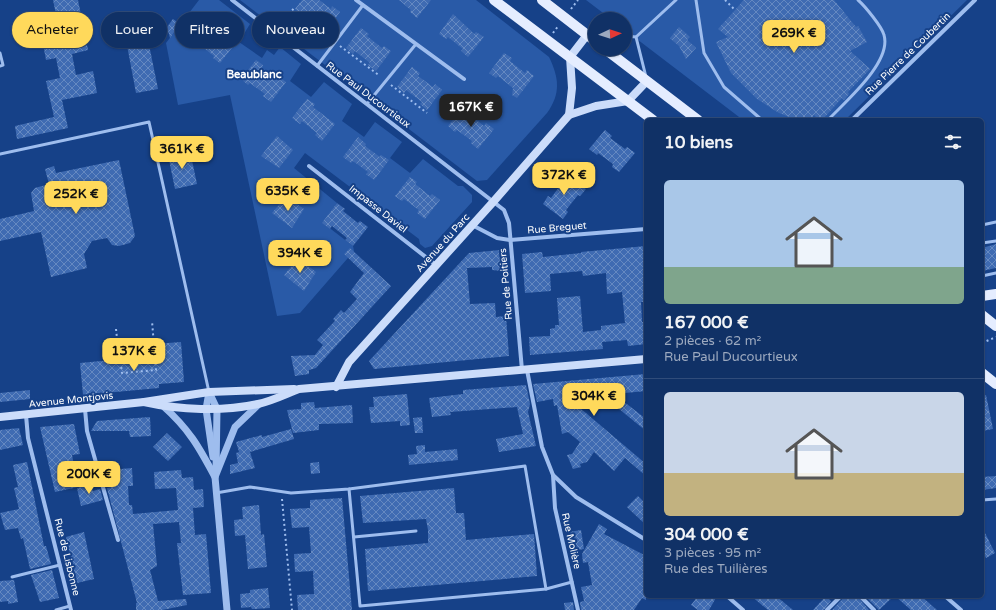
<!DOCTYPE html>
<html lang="fr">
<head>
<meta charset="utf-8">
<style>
  :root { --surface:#103166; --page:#19396c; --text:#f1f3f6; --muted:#9ca9bf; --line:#304c7a; --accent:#ffd95b }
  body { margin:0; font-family:"Varela Round",sans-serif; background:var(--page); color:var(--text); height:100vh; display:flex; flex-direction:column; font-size:15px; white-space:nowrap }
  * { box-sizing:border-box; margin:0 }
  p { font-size:13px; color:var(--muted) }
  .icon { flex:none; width:22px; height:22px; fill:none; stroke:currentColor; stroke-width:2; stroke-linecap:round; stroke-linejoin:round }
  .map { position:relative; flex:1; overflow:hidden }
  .sheet { position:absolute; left:644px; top:118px; width:340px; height:480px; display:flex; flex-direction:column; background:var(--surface); border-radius:6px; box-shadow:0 1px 3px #0004,0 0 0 1px var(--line) }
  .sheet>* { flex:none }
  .hud { position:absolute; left:12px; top:12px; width:380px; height:36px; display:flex; gap:8px }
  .needle { width:26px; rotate:86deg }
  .controls { position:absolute; left:588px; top:12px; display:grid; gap:8px }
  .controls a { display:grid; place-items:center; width:44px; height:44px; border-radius:50%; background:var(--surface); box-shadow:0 1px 3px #0004,0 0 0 1px var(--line); font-size:20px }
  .price { position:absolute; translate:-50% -34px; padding:0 9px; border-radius:8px; background:var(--accent); color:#111; font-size:13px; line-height:26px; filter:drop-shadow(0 1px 2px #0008) }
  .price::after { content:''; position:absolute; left:50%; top:24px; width:12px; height:9px; margin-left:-6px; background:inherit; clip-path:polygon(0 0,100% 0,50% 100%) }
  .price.selected { background:#222; color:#fff }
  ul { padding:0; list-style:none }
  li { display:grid; align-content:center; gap:8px; height:212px; padding:0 20px }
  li+li { border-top:1px solid var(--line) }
  li span { display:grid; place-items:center; height:124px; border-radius:6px; color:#555 }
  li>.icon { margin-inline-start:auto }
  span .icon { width:72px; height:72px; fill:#fffc; stroke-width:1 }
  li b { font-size:17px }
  h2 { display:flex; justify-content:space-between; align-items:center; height:48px; padding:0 20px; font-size:17px }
  .chip { padding:0 14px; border-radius:18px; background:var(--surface); box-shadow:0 1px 3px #0004,0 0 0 1px var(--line); font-size:14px; line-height:36px }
  .chip.selected { background:var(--accent); color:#111 }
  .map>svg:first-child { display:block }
  .grass { fill:#295aa7 }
  .building { fill:url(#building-cross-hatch) }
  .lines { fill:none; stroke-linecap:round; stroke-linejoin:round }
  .path { stroke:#9ebdee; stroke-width:2; stroke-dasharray:2 3; stroke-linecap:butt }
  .service { stroke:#9ebdee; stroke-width:3 }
  .minor { stroke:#9ebdee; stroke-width:4 }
  .tertiary { stroke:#9ebdee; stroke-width:7 }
  .secondary { stroke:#cbdcfa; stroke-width:8 }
  .primary { stroke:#e5edff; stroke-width:10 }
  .labels { text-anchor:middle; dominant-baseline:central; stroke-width:4; stroke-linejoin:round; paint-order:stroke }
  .street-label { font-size:10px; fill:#fff; stroke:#164188 }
  .neighbourhood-label { font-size:11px; font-weight:bold; fill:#fff; stroke:#164188 }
</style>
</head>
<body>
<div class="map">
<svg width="996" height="610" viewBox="0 0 996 610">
  <defs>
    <pattern id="building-cross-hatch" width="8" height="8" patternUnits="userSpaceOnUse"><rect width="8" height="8" fill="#3f6bb2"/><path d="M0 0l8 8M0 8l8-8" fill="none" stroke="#6589c1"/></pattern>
  </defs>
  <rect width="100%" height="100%" fill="#164188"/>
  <g class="grass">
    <path d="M199,0H219L250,24L239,42L262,58L267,50L274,55L280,47L301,64L290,81L311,97L324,82L352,104L342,121L364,137L375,122L402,142L390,158L410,173L423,159L458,186H463L472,195V202L432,246L425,248L420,244L419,239L305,153L294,168L337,203L323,223L353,246L354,251L300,313L277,316L230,95L178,105L166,43Z"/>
    <path d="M240,0H476L549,57C559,78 561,93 547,113L487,180L477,181Z"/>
    <path d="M586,0H967L845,120H743L625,30V19H611Z"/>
  </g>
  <g class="building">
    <path d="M53,0H78L88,50L72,54L76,75L93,71L97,93L62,100L68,128L17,139L15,126L54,117L46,81L60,78L56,58L46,60L42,38L60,34Z"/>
    <path d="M302,0H319L331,9L332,6L340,12L325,32L317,26L319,24L304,12L302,15L295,9Z"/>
    <path d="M399,0H431L417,18L410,12L411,10Z"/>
    <path d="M744,0H834L856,27L858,26L867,42L850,51L870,69L848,92L849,94L844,100L842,98L822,120H819L814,115L810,120H797L779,113L757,99L731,73L716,42L728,37L718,29Z"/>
    <path d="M453,14L474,34L476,32L484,37L468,57L461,51L463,49L448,37L446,39L439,34Z"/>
    <path d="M143,15L158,89L136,93L122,19Z"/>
    <path d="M173,19L180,24L170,38L167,27Z"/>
    <path d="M205,21L212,26L211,29L226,40L228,38L235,44L220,63L213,58L214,56L192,39Z"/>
    <path d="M679,27L690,37L687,40L696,48L686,59L679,46L670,38Z"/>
    <path d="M361,28L369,34L367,36L382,48L384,46L391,51L376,71L368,65L370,63L355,51L353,54L346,48Z"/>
    <path d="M504,53L512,58L510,61L525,73L527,70L534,76L517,98L512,95L513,88L498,76L496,78L489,73Z"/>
    <path d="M256,60L263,65L262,68L277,79L279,77L286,82L271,102L263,96L265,94L250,83L248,85L241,79Z"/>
    <path d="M412,67L420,73L418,76L433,87L435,84L442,90L427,110L420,104L422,102L406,90L404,93L397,87Z"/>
    <path d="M307,99L315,104L313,107L335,124L322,141L315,135L317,133L302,121L300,124L292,118Z"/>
    <path d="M464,106L471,112L469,114L484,126L486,123L494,129L478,149L471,143L472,141L457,130L455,132L448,126Z"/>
    <path d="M605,130L612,136L610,138L625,149L627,147L635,153L619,172L612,167L613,164L598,153L597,155L589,149Z"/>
    <path d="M277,136L293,150L279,168L261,156Z"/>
    <path d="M358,137L366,144L365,146L380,157L381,155L389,160L374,180L366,174L368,172L353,161L351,163L343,157Z"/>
    <path d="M190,151L197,184L175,189L168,155Z"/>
    <path d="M119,160L135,236L130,243L119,246L112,245L107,238L92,241L84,254L87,268L51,277L41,232L0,241V219L34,211L31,193L35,188L49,184L45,169L54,166L56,173Z"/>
    <path d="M565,174L586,189L580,196L578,195L566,210L568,212L563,219L543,204L548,196L551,198L562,183L560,181Z"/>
    <path d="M410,177L417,182L415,184L430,196L432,194L440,200L425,219L417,213L419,210L404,199L402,201L395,196Z"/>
    <path d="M286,196L304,209L292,228L272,213Z"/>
    <path d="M337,203L345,209L343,211L358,223L360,221L368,227L353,246L345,240L347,238L332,226L330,229L322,223Z"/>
    <path d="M996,244V268L982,271V248Z"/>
    <path d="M646,246V302H641L642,322H646V344L628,346L627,340L602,342L603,349L530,355L529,337L550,336V329L555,328V325H559L557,298L580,296L583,332L601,330V326L625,323L622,292L607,294L606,273L583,276L582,271L550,274L551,291L525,293L522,254L542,252L543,257L581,253V252Z"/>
    <path d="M350,248L391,286L316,368L309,370V374L295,376L291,356L315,355L323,345L317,340L335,321L333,319L341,310L344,313L357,299L350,292L364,273L344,254Z"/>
    <path d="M500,250L502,271L492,270V267L467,268L470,304L495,303L496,317L506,316L509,356L374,369L369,361L469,253Z"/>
    <path d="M298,258L316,272L304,291L284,275Z"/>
    <path d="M181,342L184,382L159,384V388L83,395L80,363L154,356L155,344Z"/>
    <path d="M646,374V391L614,394L646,419V431L591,386L592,406L580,408L646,464V476L625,458L614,471L594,452L587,462L580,464L581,467L573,469L567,455L572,454L580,442L568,432L562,434L557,405L554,406L553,399L537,402L533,384Z"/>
    <path d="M526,385L530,404L528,412L536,446L499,452L496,439L523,434L517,407L450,412L451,415L432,417L429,398L463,394V390Z"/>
    <path d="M30,390V399L0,402V393Z"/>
    <path d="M407,394L410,425L400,426V421L371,423L369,407H374L373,397Z"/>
    <path d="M986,395L993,429L982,431V396Z"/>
    <path d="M314,402L315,408L352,405L353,423L319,424V430L293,433L287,410L301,409V403Z"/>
    <path d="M150,417L151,436L130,437L129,431H91L97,421Z"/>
    <path d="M422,417L423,433H415L413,418Z"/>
    <path d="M74,424L80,454L72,455L76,475L80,474L83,486L55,492L40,427Z"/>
    <path d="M19,428L23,445L0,450V430Z"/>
    <path d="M291,429L294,439L250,452L255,468L230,474V465L238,463L236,453L239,452L236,442L262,435V437Z"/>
    <path d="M167,433L182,447L168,461L153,447Z"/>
    <path d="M425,445V452L457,449L458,460L409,465L408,455L417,454L416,446Z"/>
    <path d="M27,462L44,546H46L51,564L30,569L23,538L21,539L18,528L5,530L0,513L19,509L14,488L18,487L13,465Z"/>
    <path d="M319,462L320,473L311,474L310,463Z"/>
    <path d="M132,468L133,486H128L129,505H132L133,514L178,510L176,488L155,489L154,472L181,470L182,478L193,477L194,490L203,489L204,507L193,508L195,535L206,534L211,593L183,595L177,543H181L179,522L153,524L157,566L150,570L158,601L186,599L187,605L162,610H136V603H137L107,488L112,487L110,470Z"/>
    <path d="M996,476V488L982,490V477Z"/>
    <path d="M91,485L93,491L100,489L103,500L81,506L77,488Z"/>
    <path d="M454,488L456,513H464L466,540L534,534L537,576L368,591L365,549L428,543V530L426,519L363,523L360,496Z"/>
    <path d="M638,496L646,504V525L627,507Z"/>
    <path d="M342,498L352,610H298L297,595L314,594L313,571L295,572L294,554L311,553L309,527L292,528L290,509L310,508V500Z"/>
    <path d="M259,505L261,535L264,534L267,567L248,569L245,535L235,536L234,520L243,519L242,507Z"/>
    <path d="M599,524L607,529L604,534L646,556V600L642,598L634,610H581L580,602L584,601L581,587L592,585L588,562L583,563L582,554Z"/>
    <path d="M982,527L995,553L986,558L982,550Z"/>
    <path d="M581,530L584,549L573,551L569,532Z"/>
    <path d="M84,532L94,579L77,583L66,537Z"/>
    <path d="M52,570L59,598L40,602L31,575Z"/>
    <path d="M14,580L18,602L8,604V601L0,602V581Z"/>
    <path d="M268,588L270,608L252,609L251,607L241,608L240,594L250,593V590Z"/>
    <path d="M698,596H717L709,610H698L691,605Z"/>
    <path d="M751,596H776L793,610H768Z"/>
    <path d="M826,596L831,601L824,610H813Z"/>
    <path d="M845,596H857L869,610H832Z"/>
    <path d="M865,596H894L879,610Z"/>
    <path d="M895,596H921L937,610H911Z"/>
    <path d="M573,602L574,610H565L564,603Z"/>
  </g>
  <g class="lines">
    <g class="path">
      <path d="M725,0L735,10"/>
      <path d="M292,9L330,39"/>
      <path d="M571,9L578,0"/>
      <path d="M553,33L559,25"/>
      <path d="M340,46L380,76"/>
      <path d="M391,85L427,113"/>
      <path d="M116,329L119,357"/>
      <path d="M982,343L996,337"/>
      <path d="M118,347L142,342V345L121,349L122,357H120"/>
      <path d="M120,357L122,373L156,370L152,321"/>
      <path d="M282,499L292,610"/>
    </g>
    <g class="service">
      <path d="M696,0L704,53L724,87L762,120"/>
      <path d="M625,36L636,37L646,77"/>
      <path d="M636,37L676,0"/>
      <path d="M0,53L3,65L0,66"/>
      <path d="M317,66L363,5"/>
      <path d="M367,104L416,44"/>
      <path d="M828,120C846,101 892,62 884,35C882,27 865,6 858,0"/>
      <path d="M0,154L149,122L209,392"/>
      <path d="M982,225L996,222"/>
      <path d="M982,243L996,241"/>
      <path d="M982,276L996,273"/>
      <path d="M349,489L360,606L546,589L572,582"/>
      <path d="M216,493L250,487L291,493L349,489L525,466L546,589"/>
      <path d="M982,500L996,499"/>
      <path d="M354,537L416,531"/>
      <path d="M12,577L60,565"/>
      <path d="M56,610L70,606"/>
    </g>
    <g class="minor">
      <path d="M232,0L504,210L509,223L522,370"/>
      <path d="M356,0L464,79"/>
      <path d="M852,120L975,0"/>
      <path d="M309,166L436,265"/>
      <path d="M472,225L497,238L510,240L646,229"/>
      <path d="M527,370L542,447L553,475L576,497L646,540"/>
      <path d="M85,409L87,431L118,540"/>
      <path d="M26,415L28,438L71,610"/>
      <path d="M553,475L555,508L578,610"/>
      <path d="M727,596L743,610"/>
      <path d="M860,596L874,610"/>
      <path d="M945,596L961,610"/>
      <path d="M827,610L841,596"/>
    </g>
    <g class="tertiary">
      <path d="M209,392L217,409L216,471"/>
      <path d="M209,392L206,409L213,457"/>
      <path d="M163,406C189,429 199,447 215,477"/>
      <path d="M227,610L215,477L235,427L259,404"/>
    </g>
    <g class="secondary">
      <path d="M569,115L596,106L628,101L647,81"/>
      <path d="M336,387L349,362L494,201L569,115L572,88L570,57L587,35"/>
      <path d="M144,402C180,410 222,412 258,404C272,401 286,394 299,389L646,359"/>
      <path d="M0,417L144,402L209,392L294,389"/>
    </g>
    <g class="primary">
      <path d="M494,0L653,120"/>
      <path d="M542,0L595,41"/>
      <path d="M605,49L698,120"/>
      <path d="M982,296L996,294"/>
      <path d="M982,315L996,326"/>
      <path d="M982,373L996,384"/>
    </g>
  </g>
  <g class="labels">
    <g class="street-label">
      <text transform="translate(908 54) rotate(-44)">Rue Pierre de Coubertin</text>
      <text transform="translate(368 95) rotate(37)">Rue Paul Ducourtieux</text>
      <text transform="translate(378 209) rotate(38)">Impasse Daviel</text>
      <text transform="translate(557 228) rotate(-5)">Rue Breguet</text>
      <text transform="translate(443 243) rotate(-48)">Avenue du Parc</text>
      <text transform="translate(506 284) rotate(-95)">Rue de Poitiers</text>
      <text transform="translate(71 400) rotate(-6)">Avenue Montjovis</text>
      <text transform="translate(571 541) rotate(77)">Rue Molière</text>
      <text transform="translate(67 557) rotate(76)">Rue de Lisbonne</text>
    </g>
    <g class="neighbourhood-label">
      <text x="254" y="74">Beaublanc</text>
    </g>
  </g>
</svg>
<div class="controls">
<a><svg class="needle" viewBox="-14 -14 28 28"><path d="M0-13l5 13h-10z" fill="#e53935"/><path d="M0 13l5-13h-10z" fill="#9ca9bf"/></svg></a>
</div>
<b class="price" style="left:794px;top:54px">269K €</b>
<b class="price selected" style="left:471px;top:128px">167K €</b>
<b class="price" style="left:182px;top:170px">361K €</b>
<b class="price" style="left:564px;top:196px">372K €</b>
<b class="price" style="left:288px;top:212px">635K €</b>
<b class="price" style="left:76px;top:215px">252K €</b>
<b class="price" style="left:300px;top:274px">394K €</b>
<b class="price" style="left:134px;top:372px">137K €</b>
<b class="price" style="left:594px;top:417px">304K €</b>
<b class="price" style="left:89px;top:495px">200K €</b>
<div class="hud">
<a class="chip selected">Acheter</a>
<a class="chip">Louer</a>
<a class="chip">Filtres</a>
<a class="chip">Nouveau</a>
</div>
<section class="sheet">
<h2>10 biens<svg class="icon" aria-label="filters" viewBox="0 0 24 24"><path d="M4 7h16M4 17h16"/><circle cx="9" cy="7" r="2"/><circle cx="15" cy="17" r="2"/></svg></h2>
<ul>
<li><span style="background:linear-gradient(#a9c7e8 70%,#7fa58c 0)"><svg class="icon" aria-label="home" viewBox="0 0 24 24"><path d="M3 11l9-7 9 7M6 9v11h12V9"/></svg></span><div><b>167 000 €</b><p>2 pièces · 62 m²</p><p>Rue Paul Ducourtieux</p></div></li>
<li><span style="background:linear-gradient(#c9d6e8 65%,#c2b280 0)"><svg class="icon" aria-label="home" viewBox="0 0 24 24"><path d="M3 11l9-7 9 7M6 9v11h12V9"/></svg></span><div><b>304 000 €</b><p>3 pièces · 95 m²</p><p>Rue des Tuilières</p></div></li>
</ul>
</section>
</div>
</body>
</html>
